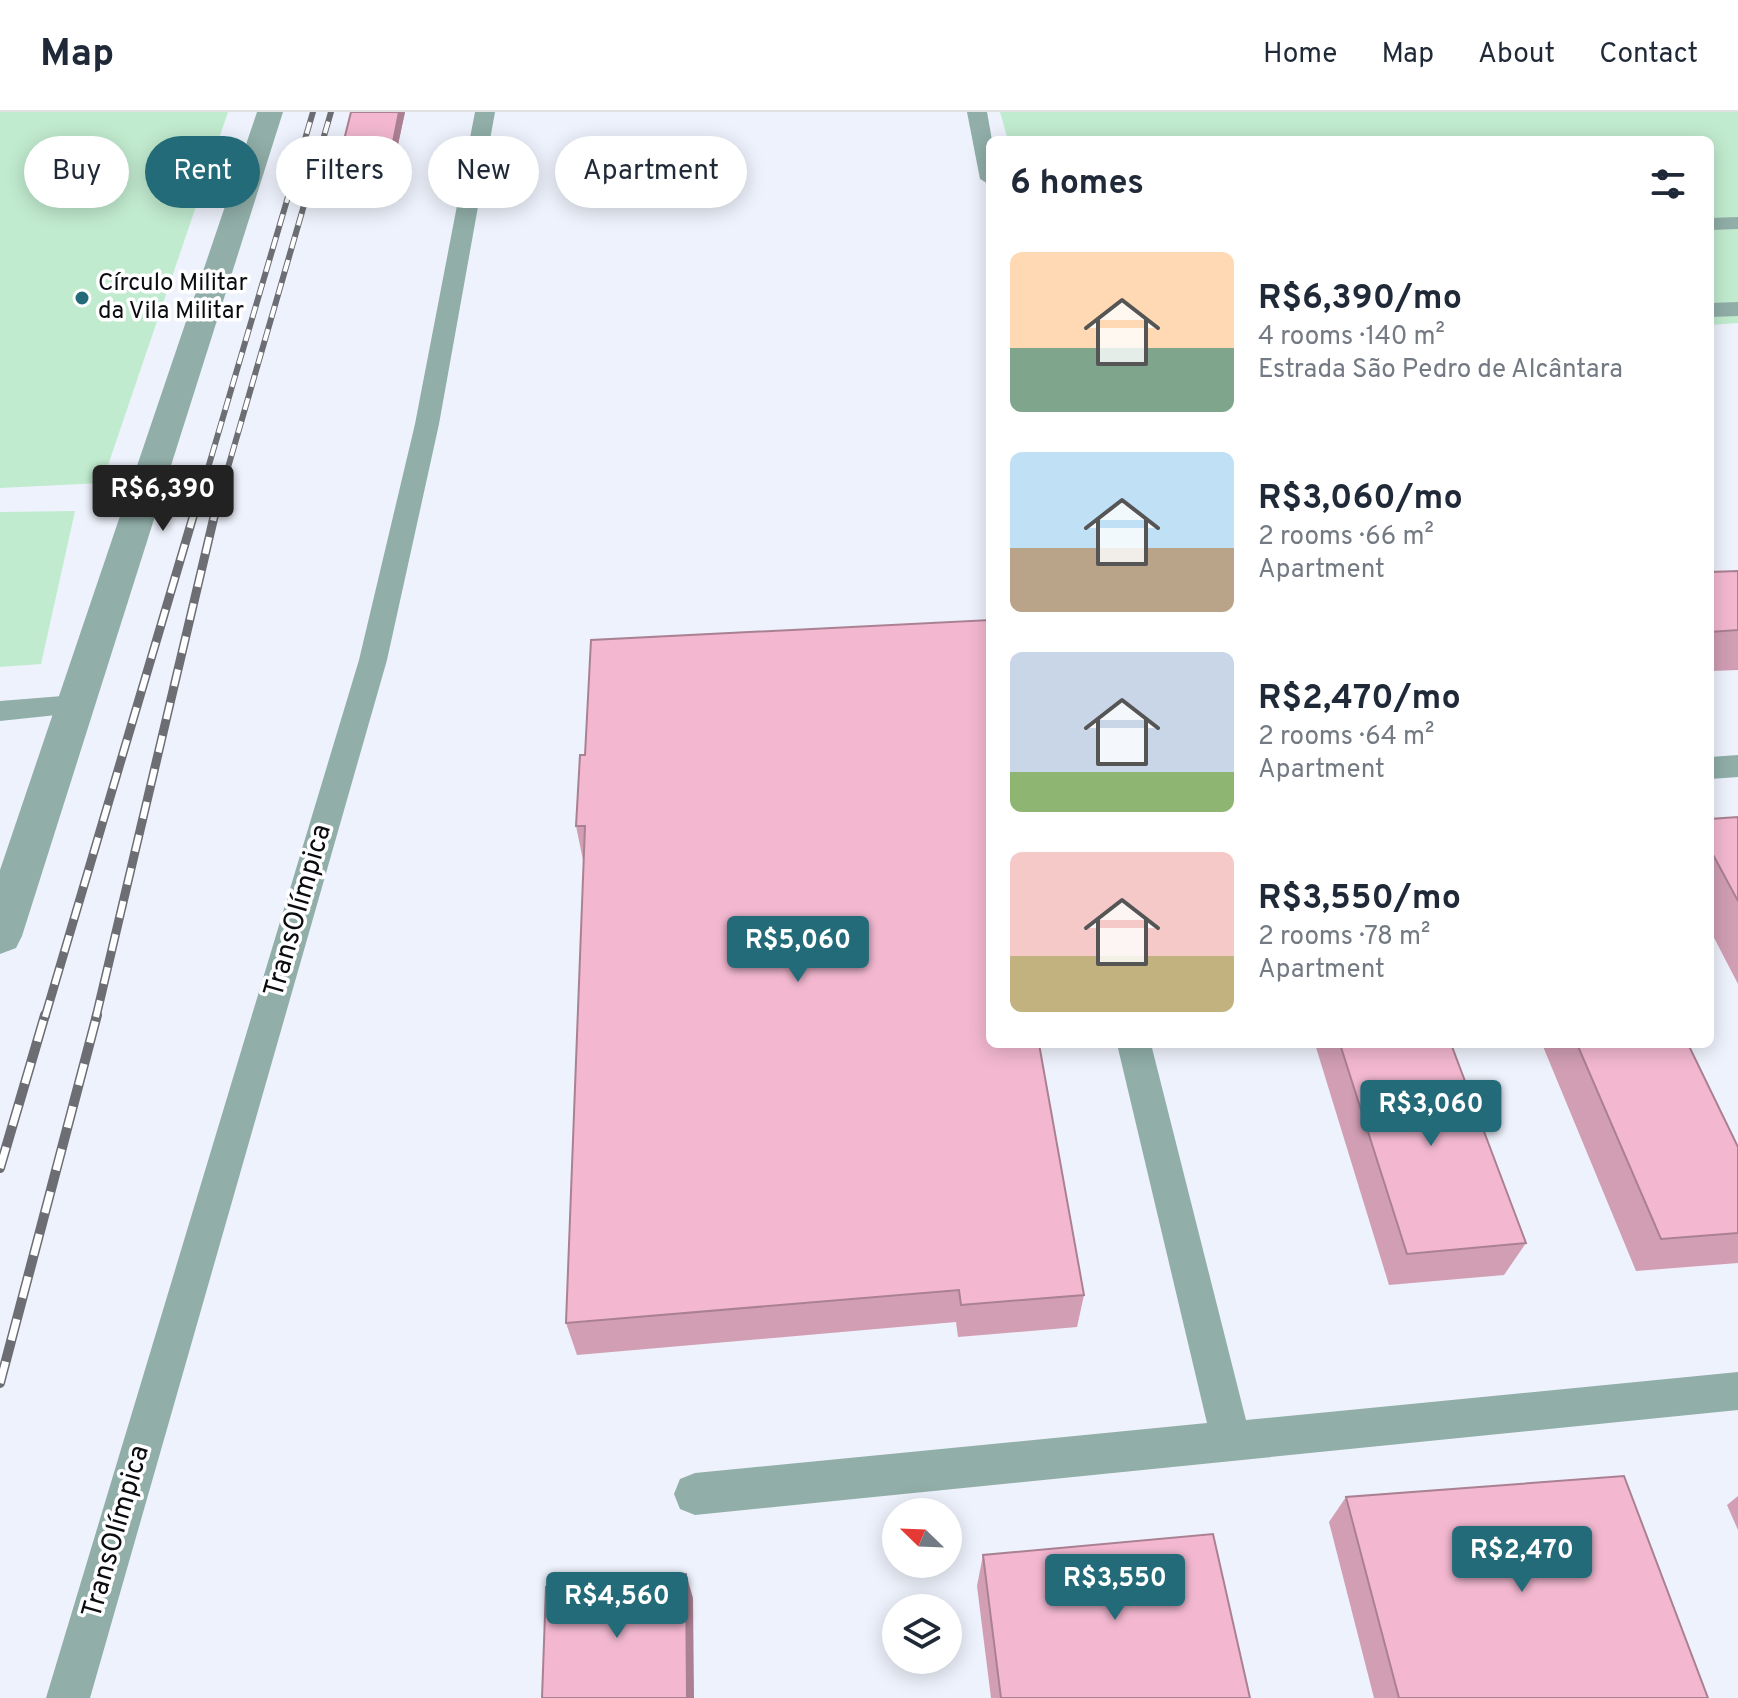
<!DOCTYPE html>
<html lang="en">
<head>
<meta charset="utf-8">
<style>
  :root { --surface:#fff; --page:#f2f2f3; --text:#1f2937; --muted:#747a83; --line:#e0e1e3; --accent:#236b78 }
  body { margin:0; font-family:Overpass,sans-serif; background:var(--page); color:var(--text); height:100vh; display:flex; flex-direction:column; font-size:30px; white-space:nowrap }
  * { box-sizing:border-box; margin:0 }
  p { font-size:26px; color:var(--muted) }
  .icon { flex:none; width:44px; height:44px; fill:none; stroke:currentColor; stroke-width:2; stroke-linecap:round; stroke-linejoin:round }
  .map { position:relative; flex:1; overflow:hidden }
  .panel { position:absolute; left:986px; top:24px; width:728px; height:912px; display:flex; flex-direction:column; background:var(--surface); border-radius:12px; box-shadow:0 4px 20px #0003 }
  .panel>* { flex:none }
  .guide { position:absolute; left:24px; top:24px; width:760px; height:72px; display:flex; gap:16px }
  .needle { width:52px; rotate:293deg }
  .tools { position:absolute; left:882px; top:1386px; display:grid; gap:16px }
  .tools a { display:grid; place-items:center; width:80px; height:80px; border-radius:50%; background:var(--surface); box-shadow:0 4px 20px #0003; font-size:40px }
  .price { position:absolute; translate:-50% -68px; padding:0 18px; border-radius:8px; background:var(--accent); color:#fff; font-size:26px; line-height:52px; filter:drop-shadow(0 2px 4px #0008) }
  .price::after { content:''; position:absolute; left:50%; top:48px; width:24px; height:18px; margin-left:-12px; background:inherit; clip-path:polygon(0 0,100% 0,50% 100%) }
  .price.on { background:#222; color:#fff }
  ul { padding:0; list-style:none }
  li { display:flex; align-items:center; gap:24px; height:200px; padding:0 24px }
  li span { display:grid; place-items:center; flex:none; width:224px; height:160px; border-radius:12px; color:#555 }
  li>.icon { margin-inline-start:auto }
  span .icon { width:96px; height:96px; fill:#fffc; stroke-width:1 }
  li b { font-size:34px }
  h2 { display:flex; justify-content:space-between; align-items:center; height:96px; padding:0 24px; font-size:34px }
  .tag { padding:0 28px; border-radius:36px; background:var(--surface); box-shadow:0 4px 20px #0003; font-size:28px; line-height:72px }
  .tag.on { background:var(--accent); color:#fff }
  header { display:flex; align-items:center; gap:48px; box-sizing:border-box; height:112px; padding:0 40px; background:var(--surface); border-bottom:2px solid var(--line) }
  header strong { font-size:38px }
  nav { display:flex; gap:44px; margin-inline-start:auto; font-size:28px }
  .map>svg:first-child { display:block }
  .green { fill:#c1ebcf }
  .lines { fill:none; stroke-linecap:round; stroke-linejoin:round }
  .service { fill:#91aea8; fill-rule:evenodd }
  .tertiary { fill:#91aea8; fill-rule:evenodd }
  .rail-far2-casing { stroke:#6c6e74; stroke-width:6 }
  .rail-far1-casing { stroke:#6c6e74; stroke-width:9 }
  .rail-casing { stroke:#6c6e74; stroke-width:10 }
  .rail-far2 { stroke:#fff; stroke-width:4; stroke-dasharray:12; stroke-linecap:butt }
  .rail-far1 { stroke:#fff; stroke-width:6; stroke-dasharray:17; stroke-linecap:butt }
  .rail { stroke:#fff; stroke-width:7; stroke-dasharray:22; stroke-linecap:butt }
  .wall { fill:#d19eb3 }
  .shaded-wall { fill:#aa8192 }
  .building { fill:#f3b8d0; stroke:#aa8192; stroke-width:2 }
  .poi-dot { fill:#236b78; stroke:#fff; stroke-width:3 }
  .labels { text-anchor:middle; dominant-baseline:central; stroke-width:7; stroke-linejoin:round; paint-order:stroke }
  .far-poi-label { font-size:24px; fill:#0b0c0f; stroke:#fff; text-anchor:start }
  .street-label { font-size:28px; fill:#0b0c0f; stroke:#fff }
</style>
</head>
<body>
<header>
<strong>Map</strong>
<nav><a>Home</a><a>Map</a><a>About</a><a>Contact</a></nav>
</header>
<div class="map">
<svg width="1738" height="1586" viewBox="0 0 1738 1586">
  <rect width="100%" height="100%" fill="#eef2fc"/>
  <g class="green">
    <path d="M0,0H228L102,371L0,376Z"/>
    <path d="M1000,0H1738V211L1710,213V28H1008Z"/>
    <path d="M75,399L41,552L0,555V400Z"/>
  </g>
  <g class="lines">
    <g class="service">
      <path d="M475,0H495L439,312L387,548L90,1586H46L359,548L415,312Z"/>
      <path d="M967,0H987L992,28L990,73L980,67Z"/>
      <path d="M1738,105V117L1710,118V106Z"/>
      <path d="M1738,190V204L1710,205V191Z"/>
      <path d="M75,583L85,586L89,593L85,600L0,609V589Z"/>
      <path d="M1738,643V665L1710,667V645Z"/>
      <path d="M1117,932H1151L1246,1308L1738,1260V1298L695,1403L680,1397L674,1382L680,1367L695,1361L1207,1311Z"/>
    </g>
    <path class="tertiary" d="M257,0H283L22,824L16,836L0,842V758Z"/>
    <defs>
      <g id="rail-far2">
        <path d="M198,390L313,0"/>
        <path d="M218,390L331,0"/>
      </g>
      <g id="rail-far1">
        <path d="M45,905L198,388"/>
        <path d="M96,905L218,388"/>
      </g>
      <g id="rail">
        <path d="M0,1056L45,903"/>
        <path d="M0,1271L97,903"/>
      </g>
    </defs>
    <use href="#rail-far2" class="rail-far2-casing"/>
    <use href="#rail-far1" class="rail-far1-casing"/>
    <use href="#rail" class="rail-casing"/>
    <use href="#rail-far2" class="rail-far2"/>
    <use href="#rail-far1" class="rail-far1"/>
    <use href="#rail" class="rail"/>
  </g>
  <g class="wall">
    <path d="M405,0L396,42L346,44L343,32Z"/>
    <path d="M1738,459V558L1710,559V460Z"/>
    <path d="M585,643L990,932L1084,1183L1077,1215L958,1225L956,1210L577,1243L566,1211L584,753L576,714Z"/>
    <path d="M1738,705V872L1710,818V707Z"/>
    <path d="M1315,932H1451L1526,1131L1504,1163L1389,1173Z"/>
    <path d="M1542,932H1688L1738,1035V1151L1636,1159Z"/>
    <path d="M1738,1384V1418L1727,1393Z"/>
    <path d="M1346,1385L1708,1586H1374L1329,1410Z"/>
    <path d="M983,1443L1250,1586H991L977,1474Z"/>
  </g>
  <g class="shaded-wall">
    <path d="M399,0H405L396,42L393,30Z"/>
    <path d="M686,1462L693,1486L694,1586H687Z"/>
  </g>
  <g class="building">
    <path d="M351,0H399L393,30L343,32Z"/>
    <path d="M1738,459V518L1710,520V460Z"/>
    <path d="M990,508V932H1039L1084,1183L961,1193L959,1178L566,1211L585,714H576L580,643H585L591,528Z"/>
    <path d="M1738,705V789L1710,737V707Z"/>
    <path d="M1340,932H1451L1526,1131L1407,1142Z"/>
    <path d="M1577,932H1688L1738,1035V1121L1661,1127Z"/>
    <path d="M1624,1364L1708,1586H1399L1346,1385Z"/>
    <path d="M1213,1422L1250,1586H1001L983,1443Z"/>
    <path d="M686,1462L687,1586H542L546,1475Z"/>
  </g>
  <circle class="poi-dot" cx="82" cy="186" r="8"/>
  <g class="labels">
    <g class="far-poi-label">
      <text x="98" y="172">Círculo Militar<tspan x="98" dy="28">da Vila Militar</tspan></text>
    </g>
    <g class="street-label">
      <text transform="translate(299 799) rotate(-74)">TransOlímpica</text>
      <text transform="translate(117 1420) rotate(-74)">TransOlímpica</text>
    </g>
  </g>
</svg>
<div class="tools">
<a><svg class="needle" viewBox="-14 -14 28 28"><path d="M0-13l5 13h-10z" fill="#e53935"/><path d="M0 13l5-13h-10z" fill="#747a83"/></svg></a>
<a><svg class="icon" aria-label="layers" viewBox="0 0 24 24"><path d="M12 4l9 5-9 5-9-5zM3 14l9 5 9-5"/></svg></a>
</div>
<b class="price on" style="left:163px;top:421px">R$6,390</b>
<b class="price" style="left:798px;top:872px">R$5,060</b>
<b class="price" style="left:1431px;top:1036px">R$3,060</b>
<b class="price" style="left:1522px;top:1482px">R$2,470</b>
<b class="price" style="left:1115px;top:1510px">R$3,550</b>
<b class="price" style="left:617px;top:1528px">R$4,560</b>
<div class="guide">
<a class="tag">Buy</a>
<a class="tag on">Rent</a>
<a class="tag">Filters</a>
<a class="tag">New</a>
<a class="tag">Apartment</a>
</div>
<section class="panel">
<h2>6 homes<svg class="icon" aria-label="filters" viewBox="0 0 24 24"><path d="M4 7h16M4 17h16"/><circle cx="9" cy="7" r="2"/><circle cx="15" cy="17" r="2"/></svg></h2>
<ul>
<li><span style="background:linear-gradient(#ffd9b3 60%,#7fa58c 0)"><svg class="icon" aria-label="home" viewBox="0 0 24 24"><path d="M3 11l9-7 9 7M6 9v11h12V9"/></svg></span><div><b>R$6,390/mo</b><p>4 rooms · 140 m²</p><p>Estrada São Pedro de Alcântara</p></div></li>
<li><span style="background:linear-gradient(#bfe0f5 60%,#b9a48a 0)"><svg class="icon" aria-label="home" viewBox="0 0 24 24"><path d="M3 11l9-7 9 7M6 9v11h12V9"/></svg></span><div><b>R$3,060/mo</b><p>2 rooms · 66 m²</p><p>Apartment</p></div></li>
<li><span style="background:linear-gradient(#c9d6e8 75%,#8fb573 0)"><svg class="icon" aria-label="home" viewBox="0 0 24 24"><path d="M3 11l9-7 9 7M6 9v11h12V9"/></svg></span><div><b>R$2,470/mo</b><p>2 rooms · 64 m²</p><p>Apartment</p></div></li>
<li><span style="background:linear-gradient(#f6c9c9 65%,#c2b280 0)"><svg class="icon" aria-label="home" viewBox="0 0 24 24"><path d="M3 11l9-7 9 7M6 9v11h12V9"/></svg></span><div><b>R$3,550/mo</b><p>2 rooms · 78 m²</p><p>Apartment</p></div></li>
</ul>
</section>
</div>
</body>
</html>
